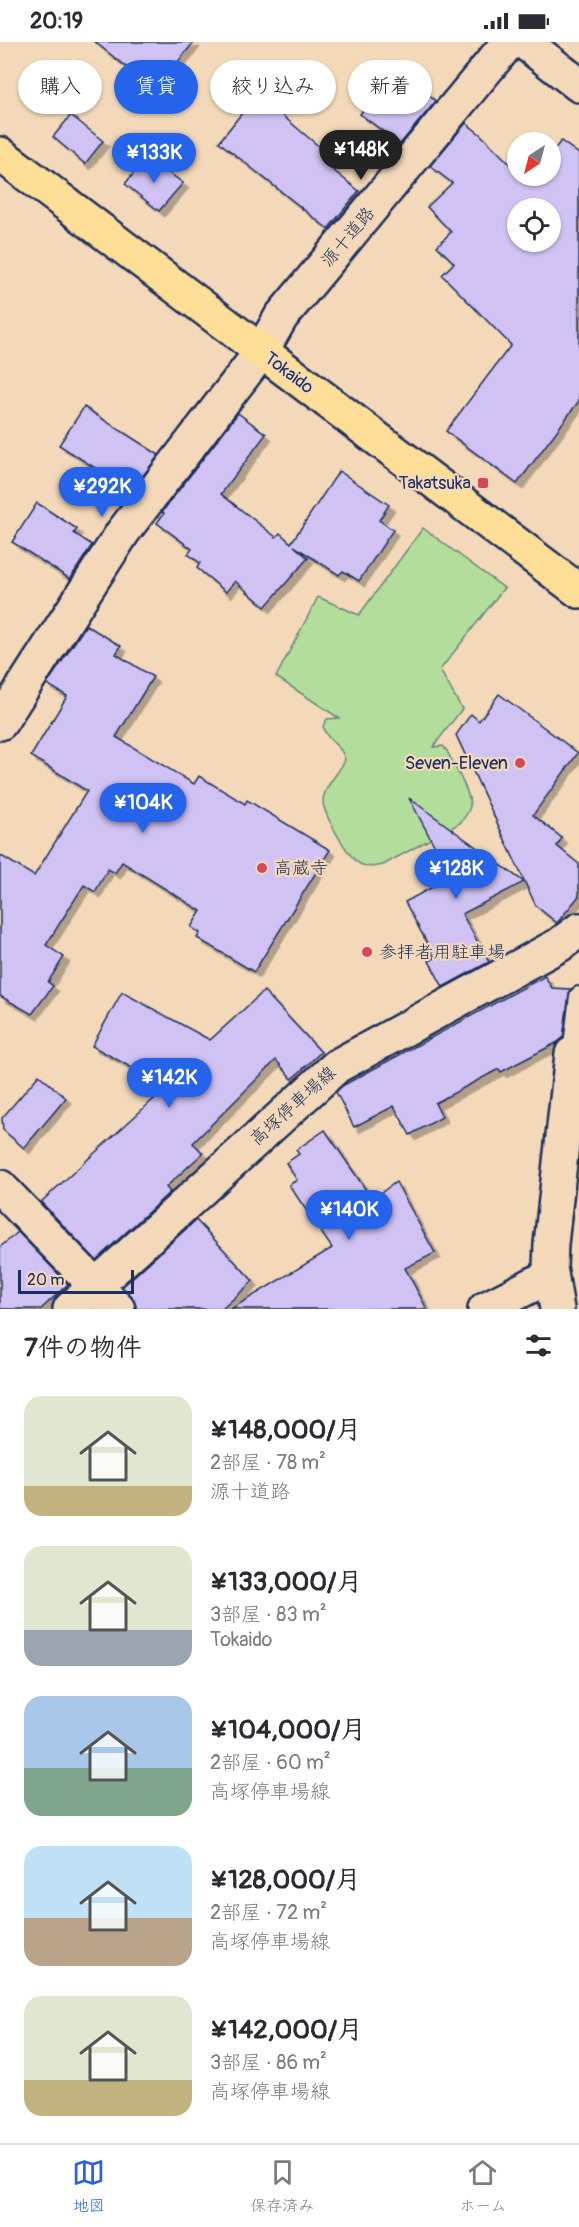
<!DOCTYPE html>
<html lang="ja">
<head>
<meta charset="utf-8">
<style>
  :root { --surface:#fff; --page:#f2f2f3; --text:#2b2b33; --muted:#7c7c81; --line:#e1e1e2; --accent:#2563eb }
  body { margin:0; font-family:Pangolin,"Klee One",sans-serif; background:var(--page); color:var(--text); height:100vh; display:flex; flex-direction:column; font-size:22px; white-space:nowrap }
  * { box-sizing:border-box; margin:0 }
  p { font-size:20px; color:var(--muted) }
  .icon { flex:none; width:33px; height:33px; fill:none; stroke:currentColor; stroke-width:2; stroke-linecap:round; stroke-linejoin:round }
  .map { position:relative; height:1267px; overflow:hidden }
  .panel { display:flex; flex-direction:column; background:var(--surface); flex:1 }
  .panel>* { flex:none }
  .hud { position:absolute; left:18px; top:18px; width:543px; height:54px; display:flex; gap:12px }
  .needle { width:39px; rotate:216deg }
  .buttons { position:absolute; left:507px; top:90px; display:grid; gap:12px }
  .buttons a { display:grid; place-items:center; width:54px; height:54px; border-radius:50%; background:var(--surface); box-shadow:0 2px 4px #0004; font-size:30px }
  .scale { position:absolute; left:18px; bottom:15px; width:116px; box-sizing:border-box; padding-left:6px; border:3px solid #1b2f5e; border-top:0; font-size:16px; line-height:21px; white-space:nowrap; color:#1b2f5e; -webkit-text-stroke:4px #f3d9ba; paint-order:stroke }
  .price { position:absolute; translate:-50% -51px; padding:0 14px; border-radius:21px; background:var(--accent); color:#fff; font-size:20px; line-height:39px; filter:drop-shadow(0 2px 3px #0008) }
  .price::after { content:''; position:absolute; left:50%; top:36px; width:18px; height:14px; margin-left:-9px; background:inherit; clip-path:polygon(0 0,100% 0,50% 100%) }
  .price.selected { background:#222; color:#fff }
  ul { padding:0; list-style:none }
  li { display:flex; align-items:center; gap:18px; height:150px; padding:0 24px }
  li span { display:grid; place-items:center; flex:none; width:168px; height:120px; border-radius:18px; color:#555 }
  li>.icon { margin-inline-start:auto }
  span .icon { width:72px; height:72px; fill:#fffc; stroke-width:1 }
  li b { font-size:26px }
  h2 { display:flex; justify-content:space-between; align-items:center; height:72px; padding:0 24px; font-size:26px }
  .tag { padding:0 21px; border-radius:27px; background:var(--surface); box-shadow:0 2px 4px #0004; font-size:21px; line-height:54px }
  .tag.selected { background:var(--accent); color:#fff }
  .status { display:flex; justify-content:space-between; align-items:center; height:42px; padding:0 30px; background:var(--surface); direction:ltr }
  .status svg { height:16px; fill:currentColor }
  .menu { display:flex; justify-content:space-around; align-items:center; height:84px; border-top:2px solid var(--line); background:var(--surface); font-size:16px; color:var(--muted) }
  .menu a { display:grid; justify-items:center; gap:3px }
  .menu .selected { color:var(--accent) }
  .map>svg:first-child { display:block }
  .green { fill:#b3dd9a; stroke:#67867c; stroke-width:1.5 }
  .building { fill:#d0c2f3; stroke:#1b2f5e; stroke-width:1.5; fill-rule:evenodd; filter:url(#shadow) }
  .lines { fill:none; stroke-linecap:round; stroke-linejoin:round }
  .lane-casing { stroke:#1b2f5e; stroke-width:22 }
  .street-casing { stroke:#1b2f5e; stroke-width:38 }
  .secondary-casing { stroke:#1b2f5e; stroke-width:38 }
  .highway-casing { stroke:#1b2f5e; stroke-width:38 }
  .lane { stroke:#f3d9ba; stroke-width:18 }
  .street { stroke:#f3d9ba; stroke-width:33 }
  .secondary { stroke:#f3d9ba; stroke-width:33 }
  .highway { stroke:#fdde96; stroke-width:33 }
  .poi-dot { fill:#d1495b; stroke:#f3d9ba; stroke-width:2 }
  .labels { text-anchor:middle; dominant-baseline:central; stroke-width:4.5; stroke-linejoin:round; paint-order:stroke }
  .street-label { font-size:18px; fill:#1b2f5e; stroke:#f3d9ba }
  .poi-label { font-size:18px; fill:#1b2f5e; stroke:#f3d9ba; text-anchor:end }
</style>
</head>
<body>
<div class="status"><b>20:19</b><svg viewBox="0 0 49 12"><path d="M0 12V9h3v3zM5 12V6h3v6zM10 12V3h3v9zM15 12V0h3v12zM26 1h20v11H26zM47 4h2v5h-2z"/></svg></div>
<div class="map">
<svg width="579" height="1267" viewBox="0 0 579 1267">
  <defs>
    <filter id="shadow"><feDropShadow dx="5.5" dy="5.5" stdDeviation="0" flood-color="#0004"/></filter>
  </defs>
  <rect width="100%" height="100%" fill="#f3d9ba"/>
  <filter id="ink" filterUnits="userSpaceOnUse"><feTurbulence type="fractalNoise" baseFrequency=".0167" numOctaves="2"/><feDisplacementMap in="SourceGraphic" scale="12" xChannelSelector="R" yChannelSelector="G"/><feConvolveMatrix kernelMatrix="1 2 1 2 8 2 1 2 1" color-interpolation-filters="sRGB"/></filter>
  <g filter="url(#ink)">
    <path class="green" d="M423,486L504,546L440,628L462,667L433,705L443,704L447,709C453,722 471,751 470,764C469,771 464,776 460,781L383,823C374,825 368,826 360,822C349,816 323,772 323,759C324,744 339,731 345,718C342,702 327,701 323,684L327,677L339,676L276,635L318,555L359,573Z"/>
    <g class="building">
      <path d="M95,0H194L155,48Z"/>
      <path d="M394,27L436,59L400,102L360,72Z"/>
      <path d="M257,52L329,113L323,120L359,149L328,187L219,100Z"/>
      <path d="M71,73L103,99L85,122L53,95Z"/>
      <path d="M466,81L480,92L518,130V134H521L525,138L530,134H550V113L561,99L579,112V359L517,442L446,389L511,303L442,233L454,221L437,204L451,190L427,165L452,141L430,124ZM518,166H550V200H518Z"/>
      <path d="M147,115L183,141L159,169L125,142Z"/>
      <path d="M84,365L159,413L131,449L59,403Z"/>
      <path d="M238,371L266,392L221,452L276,495L280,491L291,501L339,429L389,463L379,478L393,488L359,539L343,529L339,533L294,504L308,516L265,565L235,539L226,550L197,526L200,521L188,512L192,507L157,481L164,471L162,470Z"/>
      <path d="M37,461L77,487L74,491L92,503L70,537L12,500Z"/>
      <path d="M86,583L121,604L116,612L153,635L116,695L194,742L199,734L245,762L247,758L330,808L254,930L197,896L200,891L191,885L201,869L122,820L115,831L108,827L95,850L84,843L46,903L64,915L48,940L53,944L32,972L0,954V813L34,834L87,749L31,714L67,654L47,642Z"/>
      <path d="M499,652L578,711L533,773L562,796L557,804L579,822V854L557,881L536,864L456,693L471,672L479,679Z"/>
      <path d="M409,756L524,840L462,872L489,920L443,945L429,919L435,916L405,860L451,835Z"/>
      <path d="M545,934L552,946L570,947L563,996L558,1000L501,1030L499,1027L435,1061L442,1075L410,1093L394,1064L354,1085L336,1050L342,1044Z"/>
      <path d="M264,949L321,1010L292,1037L276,1018L193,1101L203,1111L166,1145L170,1150L96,1218L41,1160L167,1045L92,1004L122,950L210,998Z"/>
      <path d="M39,1033L66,1056L24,1106L3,1088L2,1076Z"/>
      <path d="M325,1088L372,1157L396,1140L435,1211L405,1226L427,1267H231L332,1206L289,1143L297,1138L286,1121L299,1112L296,1108Z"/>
      <path d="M196,1178L253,1239L222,1267H136L132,1254L122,1245Z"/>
      <path d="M18,1190L68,1242L41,1267H0V1205Z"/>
    </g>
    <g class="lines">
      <defs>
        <path id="lane" d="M572,1012L579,954"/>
        <g id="street">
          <path d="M0,681L123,490L261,310L281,275L509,0"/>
          <path d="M0,1145L118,1267"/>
          <path d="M485,1267L538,1240L552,1239"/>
          <path d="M557,1267L550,1225L551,1202L572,1012"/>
        </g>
        <g id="secondary">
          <path d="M524,0L579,43"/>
          <path d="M70,1267L337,1024L559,903L579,888"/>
        </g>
        <path id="highway" d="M0,112L579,549"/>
      </defs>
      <use href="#lane" class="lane-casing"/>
      <use href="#street" class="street-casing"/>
      <use href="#secondary" class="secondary-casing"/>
      <use href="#highway" class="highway-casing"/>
      <use href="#lane" class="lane"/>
      <use href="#street" class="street"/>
      <use href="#secondary" class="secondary"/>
      <use href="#highway" class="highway"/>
    </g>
  </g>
  <g class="poi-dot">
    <rect x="477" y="435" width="12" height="12" rx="3"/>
    <circle cx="520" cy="721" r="6"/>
    <circle cx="262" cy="826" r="6"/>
    <circle cx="367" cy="910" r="6"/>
  </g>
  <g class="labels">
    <g class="street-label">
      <text transform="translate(348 195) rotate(-50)">源十道路</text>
      <text transform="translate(289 331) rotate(37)">Tokaido</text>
      <text transform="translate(293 1064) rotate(-42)">高塚停車場線</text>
    </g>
    <g class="poi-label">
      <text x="471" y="441">Takatsuka</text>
      <text x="508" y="721">Seven-Eleven</text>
      <text x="274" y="826" text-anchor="start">高蔵寺</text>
      <text x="379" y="910" text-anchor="start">参拝者用駐車場</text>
    </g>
  </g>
</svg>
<div class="buttons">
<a><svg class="needle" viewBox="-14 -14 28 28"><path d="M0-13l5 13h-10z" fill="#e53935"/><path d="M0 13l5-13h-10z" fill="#7c7c81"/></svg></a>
<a><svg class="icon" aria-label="locate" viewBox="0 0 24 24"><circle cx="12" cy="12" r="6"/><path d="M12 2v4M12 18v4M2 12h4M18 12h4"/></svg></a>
</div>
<div class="scale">20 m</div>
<b class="price selected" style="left:361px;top:139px">¥148K</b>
<b class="price" style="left:154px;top:142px">¥133K</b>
<b class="price" style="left:102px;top:476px">¥292K</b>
<b class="price" style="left:143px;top:792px">¥104K</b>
<b class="price" style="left:456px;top:858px">¥128K</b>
<b class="price" style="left:169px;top:1067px">¥142K</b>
<b class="price" style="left:349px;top:1199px">¥140K</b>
<div class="hud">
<a class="tag">購入</a>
<a class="tag selected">賃貸</a>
<a class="tag">絞り込み</a>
<a class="tag">新着</a>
</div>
</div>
<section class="panel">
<h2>7件の物件<svg class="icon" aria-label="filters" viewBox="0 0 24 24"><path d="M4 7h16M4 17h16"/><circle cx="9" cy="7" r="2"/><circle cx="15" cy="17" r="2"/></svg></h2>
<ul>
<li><span style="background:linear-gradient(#dfe7d0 75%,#c2b280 0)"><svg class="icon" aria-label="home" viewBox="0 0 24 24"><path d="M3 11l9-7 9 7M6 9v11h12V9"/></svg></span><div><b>¥148,000/月</b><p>2部屋 · 78 m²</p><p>源十道路</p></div></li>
<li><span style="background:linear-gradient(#dfe7d0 70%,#9aa5b1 0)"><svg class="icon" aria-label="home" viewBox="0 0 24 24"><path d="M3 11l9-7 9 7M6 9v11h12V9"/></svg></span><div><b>¥133,000/月</b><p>3部屋 · 83 m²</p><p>Tokaido</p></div></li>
<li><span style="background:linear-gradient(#a9c7e8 60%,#7fa58c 0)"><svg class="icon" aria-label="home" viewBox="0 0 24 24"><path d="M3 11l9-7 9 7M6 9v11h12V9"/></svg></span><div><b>¥104,000/月</b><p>2部屋 · 60 m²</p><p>高塚停車場線</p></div></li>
<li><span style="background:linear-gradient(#bfe0f5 60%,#b9a48a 0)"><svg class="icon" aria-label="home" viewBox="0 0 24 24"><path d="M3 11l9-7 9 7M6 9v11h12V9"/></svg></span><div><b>¥128,000/月</b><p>2部屋 · 72 m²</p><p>高塚停車場線</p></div></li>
<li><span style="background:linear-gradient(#dfe7d0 70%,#c2b280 0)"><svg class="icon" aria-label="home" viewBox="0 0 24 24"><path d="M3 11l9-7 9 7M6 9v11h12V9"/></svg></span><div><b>¥142,000/月</b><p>3部屋 · 86 m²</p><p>高塚停車場線</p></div></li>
</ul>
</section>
<nav class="menu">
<a class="selected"><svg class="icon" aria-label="map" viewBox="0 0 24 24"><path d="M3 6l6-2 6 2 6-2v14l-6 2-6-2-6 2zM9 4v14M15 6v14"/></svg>地図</a>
<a><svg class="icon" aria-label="saved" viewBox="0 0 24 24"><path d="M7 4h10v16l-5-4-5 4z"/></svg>保存済み</a>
<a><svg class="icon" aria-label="home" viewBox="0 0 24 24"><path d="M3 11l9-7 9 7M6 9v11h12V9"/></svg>ホーム</a>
</nav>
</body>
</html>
